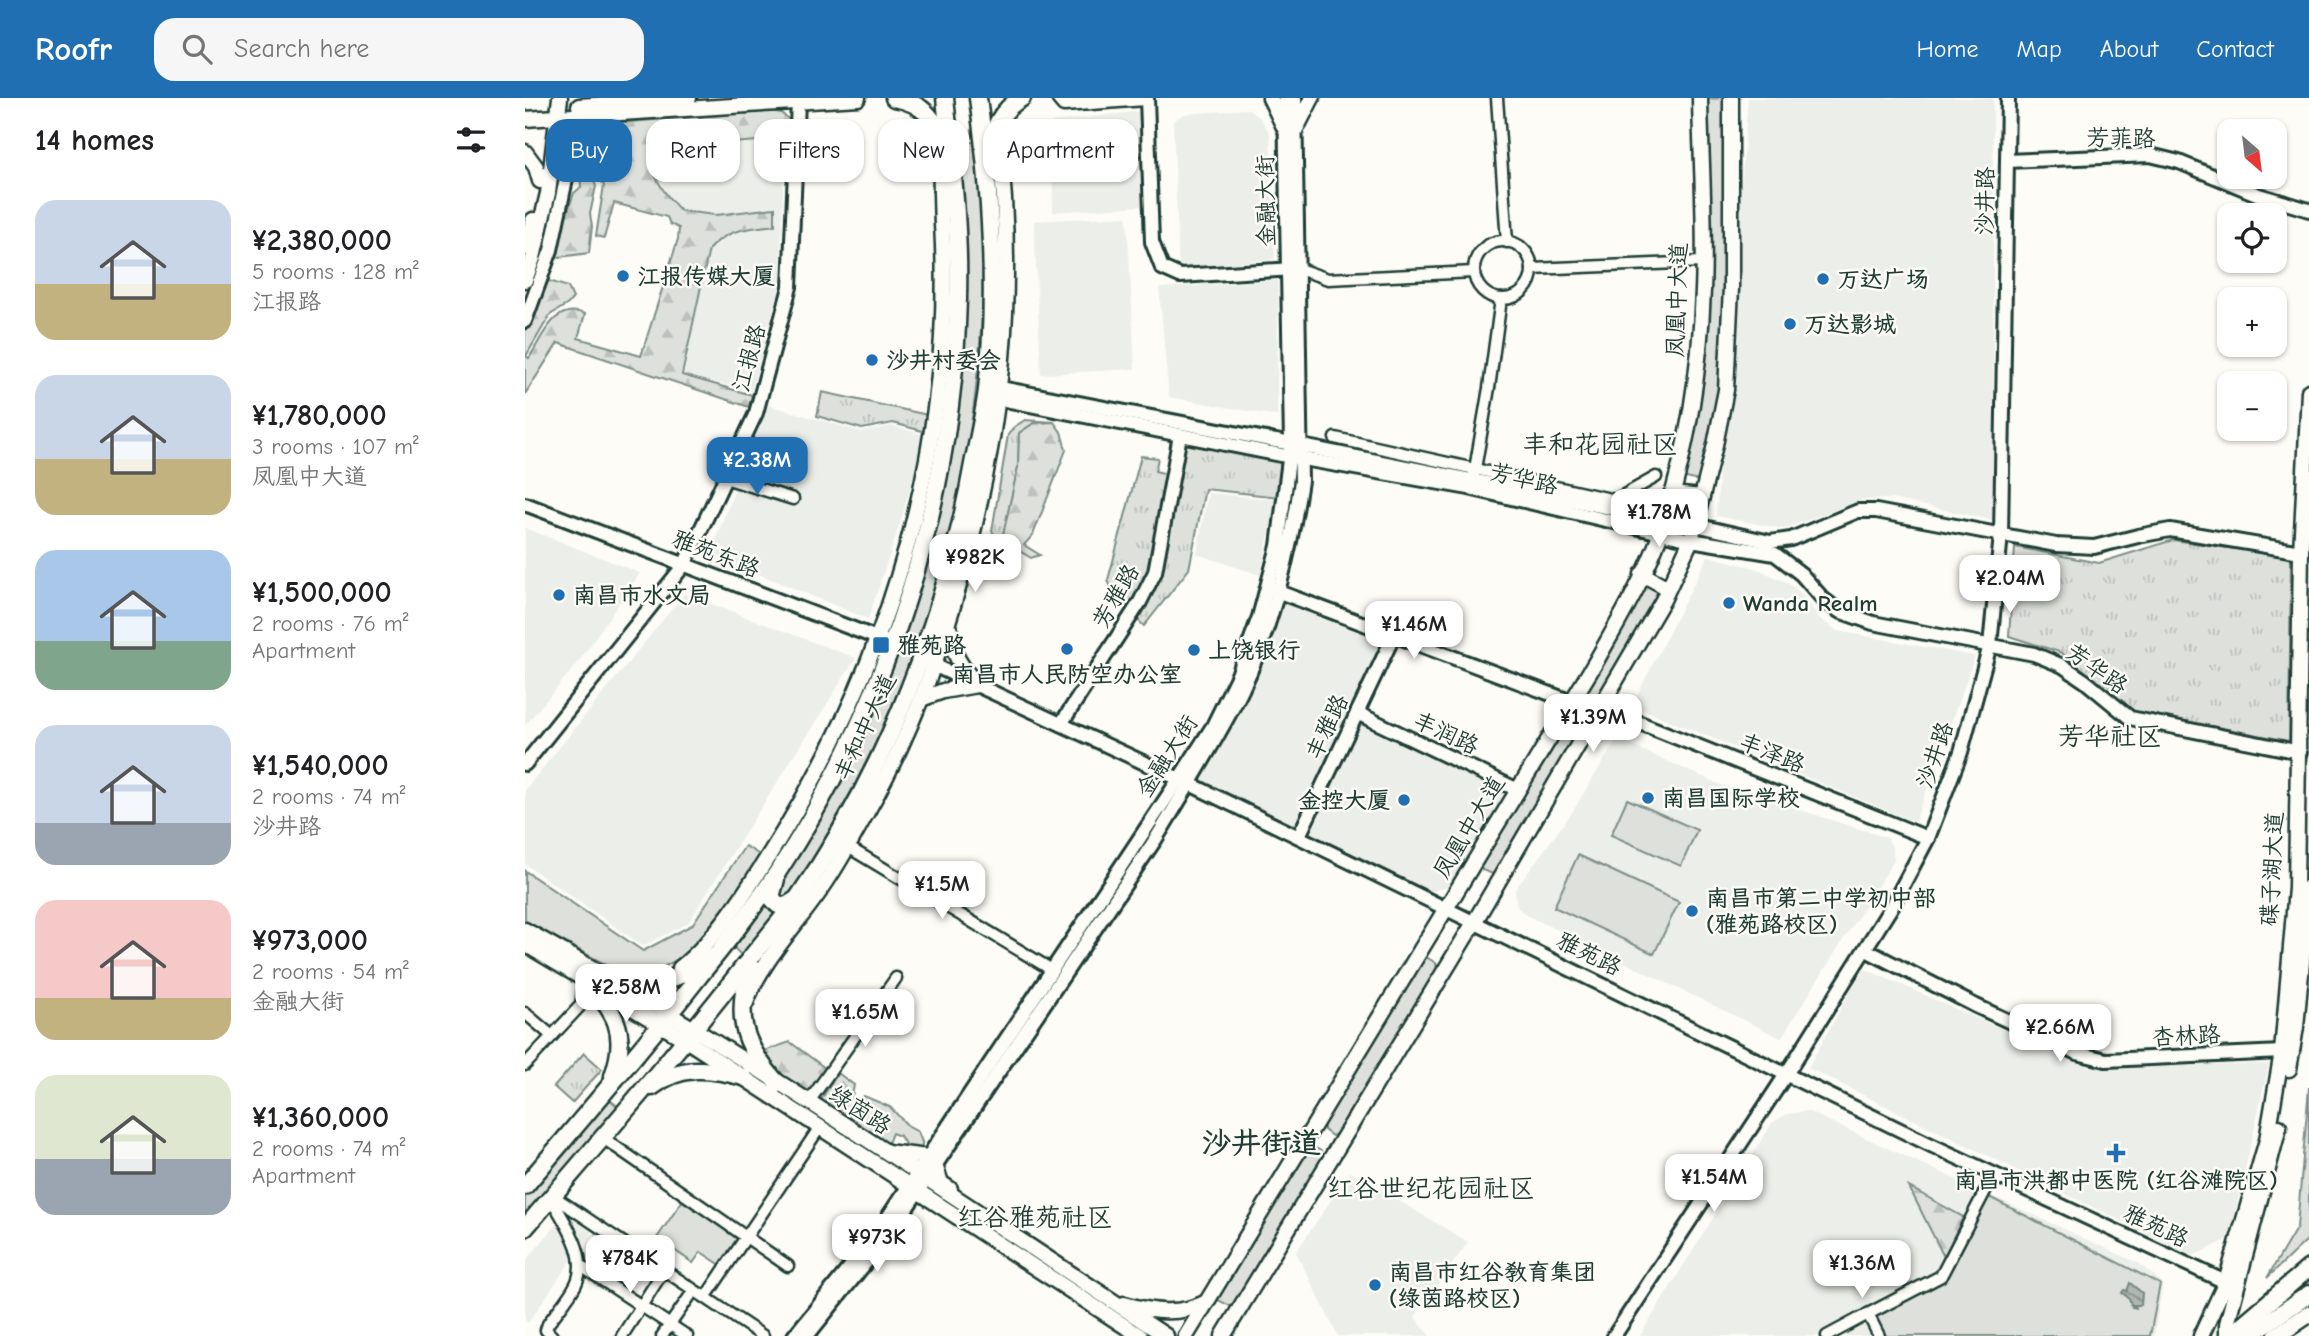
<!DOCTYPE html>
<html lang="en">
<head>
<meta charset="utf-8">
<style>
  :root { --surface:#fff; --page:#f6f6f6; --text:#202124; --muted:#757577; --accent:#1f6fb2 }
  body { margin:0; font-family:"Comic Neue","LXGW WenKai TC",sans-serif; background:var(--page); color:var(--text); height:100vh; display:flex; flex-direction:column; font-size:26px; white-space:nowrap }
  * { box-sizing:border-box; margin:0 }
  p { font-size:23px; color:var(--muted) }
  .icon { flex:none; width:38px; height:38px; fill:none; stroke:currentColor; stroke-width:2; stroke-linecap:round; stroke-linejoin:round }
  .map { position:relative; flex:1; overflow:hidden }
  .drawer { display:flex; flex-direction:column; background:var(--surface); width:525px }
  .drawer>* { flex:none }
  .banner { position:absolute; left:21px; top:21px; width:665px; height:63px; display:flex; gap:14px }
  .needle { width:46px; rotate:152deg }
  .fabs { position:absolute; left:1692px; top:21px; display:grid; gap:14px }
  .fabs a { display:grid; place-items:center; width:70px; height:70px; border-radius:14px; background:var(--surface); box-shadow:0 2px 5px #0004; font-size:35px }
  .price { position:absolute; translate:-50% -60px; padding:0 16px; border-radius:14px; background:#fff; color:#222; font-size:23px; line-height:46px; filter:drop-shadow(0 2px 4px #0008) }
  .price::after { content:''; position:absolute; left:50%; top:42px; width:21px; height:16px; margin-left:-10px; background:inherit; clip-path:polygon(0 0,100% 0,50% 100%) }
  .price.selected { background:var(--accent); color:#fff }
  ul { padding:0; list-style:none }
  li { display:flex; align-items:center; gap:21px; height:175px; padding:0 35px }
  li span { display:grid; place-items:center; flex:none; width:196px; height:140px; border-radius:21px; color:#555 }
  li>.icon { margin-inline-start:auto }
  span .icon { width:84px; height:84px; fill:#fffc; stroke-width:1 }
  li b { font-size:30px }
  h2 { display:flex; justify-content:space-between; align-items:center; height:84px; padding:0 35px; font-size:30px }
  .chip { padding:0 24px; border-radius:21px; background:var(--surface); box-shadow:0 2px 5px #0004; font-size:24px; line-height:63px }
  .chip.selected { background:var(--accent); color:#fff }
  header { display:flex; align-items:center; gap:42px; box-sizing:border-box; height:98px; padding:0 35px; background:var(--accent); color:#fff }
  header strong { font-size:33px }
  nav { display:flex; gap:38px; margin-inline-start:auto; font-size:24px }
  .search { width:490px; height:63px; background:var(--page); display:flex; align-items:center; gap:18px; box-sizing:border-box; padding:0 24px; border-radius:21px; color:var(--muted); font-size:26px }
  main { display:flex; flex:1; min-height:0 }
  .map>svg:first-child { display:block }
  .built { fill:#eceee9 }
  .grass { fill:url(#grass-tufts); stroke:#7e8e88; stroke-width:2 }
  .forest { fill:url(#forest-firs); stroke:#7e8e88; stroke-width:2 }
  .park { fill:#dde0db; stroke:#7e8e88; stroke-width:2 }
  .water { fill:url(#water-waves); stroke:#75877f; stroke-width:2 }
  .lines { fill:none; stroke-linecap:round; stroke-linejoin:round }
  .minor-casing { stroke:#1f3d34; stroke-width:15 }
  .tertiary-casing { stroke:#1f3d34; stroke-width:18 }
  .secondary-casing { stroke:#1f3d34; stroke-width:19 }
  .primary-casing { stroke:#1f3d34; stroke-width:21 }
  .trunk-casing { stroke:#1f3d34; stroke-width:21 }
  .minor { stroke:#fdfcf7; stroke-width:10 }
  .tertiary { stroke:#fdfcf7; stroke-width:12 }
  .secondary { stroke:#fdfcf7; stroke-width:14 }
  .primary { stroke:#fdfcf7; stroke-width:16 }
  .trunk { stroke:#fdfcf7; stroke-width:16 }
  .poi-dot { fill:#1f6fb2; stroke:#fdfcf7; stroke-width:2.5 }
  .labels { text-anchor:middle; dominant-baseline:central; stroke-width:5; stroke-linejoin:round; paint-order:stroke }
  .street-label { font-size:23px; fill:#1f3d34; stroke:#fdfcf7 }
  .poi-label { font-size:23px; font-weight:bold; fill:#1f3d34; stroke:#fdfcf7; text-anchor:start }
  .quarter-label { font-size:26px; fill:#1f3d34; stroke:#fdfcf7 }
  .district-label { font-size:30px; font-weight:bold; fill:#1f3d34; stroke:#fdfcf7 }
</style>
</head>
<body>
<header>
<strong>Roofr</strong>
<div class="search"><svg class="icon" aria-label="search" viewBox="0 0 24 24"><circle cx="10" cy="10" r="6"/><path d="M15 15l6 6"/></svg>Search here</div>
<nav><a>Home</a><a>Map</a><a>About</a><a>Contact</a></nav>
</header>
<main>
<section class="drawer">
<h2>14 homes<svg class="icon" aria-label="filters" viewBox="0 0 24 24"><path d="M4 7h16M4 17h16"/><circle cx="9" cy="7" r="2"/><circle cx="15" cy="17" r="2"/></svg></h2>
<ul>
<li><span style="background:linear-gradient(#c9d6e8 60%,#c2b280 0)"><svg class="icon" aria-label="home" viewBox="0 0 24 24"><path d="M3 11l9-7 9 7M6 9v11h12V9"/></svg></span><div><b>¥2,380,000</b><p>5 rooms · 128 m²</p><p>江报路</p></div></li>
<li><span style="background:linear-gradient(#c9d6e8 60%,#c2b280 0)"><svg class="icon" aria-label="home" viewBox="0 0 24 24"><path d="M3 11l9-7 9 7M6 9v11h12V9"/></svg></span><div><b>¥1,780,000</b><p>3 rooms · 107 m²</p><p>凤凰中大道</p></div></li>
<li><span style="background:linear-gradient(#a9c7e8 65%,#7fa58c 0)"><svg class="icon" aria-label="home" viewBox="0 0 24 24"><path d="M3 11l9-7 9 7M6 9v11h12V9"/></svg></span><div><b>¥1,500,000</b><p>2 rooms · 76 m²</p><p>Apartment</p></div></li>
<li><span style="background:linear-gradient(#c9d6e8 70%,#9aa5b1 0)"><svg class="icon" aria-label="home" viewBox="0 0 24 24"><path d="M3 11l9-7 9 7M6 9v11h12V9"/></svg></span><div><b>¥1,540,000</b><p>2 rooms · 74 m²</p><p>沙井路</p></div></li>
<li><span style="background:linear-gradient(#f6c9c9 70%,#c2b280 0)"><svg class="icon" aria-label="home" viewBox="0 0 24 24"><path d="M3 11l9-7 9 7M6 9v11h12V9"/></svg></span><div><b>¥973,000</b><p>2 rooms · 54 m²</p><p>金融大街</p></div></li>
<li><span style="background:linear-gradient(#dfe7d0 60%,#9aa5b1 0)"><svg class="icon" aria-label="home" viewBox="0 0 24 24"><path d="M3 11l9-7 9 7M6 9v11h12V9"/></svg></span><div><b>¥1,360,000</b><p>2 rooms · 74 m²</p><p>Apartment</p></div></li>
</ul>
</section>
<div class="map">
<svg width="1784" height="1238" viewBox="0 0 1784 1238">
  <defs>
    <pattern id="grass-tufts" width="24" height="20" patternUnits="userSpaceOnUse" patternTransform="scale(1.75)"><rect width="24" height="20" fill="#dde0db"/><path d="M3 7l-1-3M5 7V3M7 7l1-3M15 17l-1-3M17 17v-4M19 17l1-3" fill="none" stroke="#bdc1bd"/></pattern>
    <pattern id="forest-firs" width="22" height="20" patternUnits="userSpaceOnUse" patternTransform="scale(1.75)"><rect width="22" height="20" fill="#dde0db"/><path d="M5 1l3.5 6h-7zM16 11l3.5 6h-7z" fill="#bdc1bd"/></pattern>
    <pattern id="water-waves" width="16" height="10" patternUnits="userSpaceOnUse" patternTransform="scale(1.75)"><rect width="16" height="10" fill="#aeb8b1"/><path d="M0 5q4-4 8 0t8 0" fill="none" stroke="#8d9791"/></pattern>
  </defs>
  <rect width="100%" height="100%" fill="#fdfcf7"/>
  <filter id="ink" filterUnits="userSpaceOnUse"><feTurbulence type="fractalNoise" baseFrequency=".0143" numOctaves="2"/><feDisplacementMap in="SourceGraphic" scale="14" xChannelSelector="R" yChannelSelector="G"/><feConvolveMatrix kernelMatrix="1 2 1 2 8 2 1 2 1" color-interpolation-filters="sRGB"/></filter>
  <g filter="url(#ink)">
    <g class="built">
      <path d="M1223,0H1468V422L1367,401L1336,402L1259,431L1191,418Z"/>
      <path d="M724,11L735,20L745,36L750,161L654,170L648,23L659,16Z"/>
      <path d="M616,13V108L528,114L527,24Z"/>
      <path d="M253,37L259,54L255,188L226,293L159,277L183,129L147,121L122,66L123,45Z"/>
      <path d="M602,118L610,271L516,276L509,123Z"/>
      <path d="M753,182L752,318L644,299L634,190Z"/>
      <path d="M243,307L337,334L366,328L400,337L376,422L343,521L185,456Z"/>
      <path d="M683,395L752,402L735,477L672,456Z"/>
      <path d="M0,430L115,475L52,566L0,627Z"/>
      <path d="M1183,458L1230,470L1261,484L1275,494L1295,521L1313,533L1450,558L1390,724L1107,607Z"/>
      <path d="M159,496L331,560L163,825L118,848L0,766V692Z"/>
      <path d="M759,506L857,543L772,727L674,684L724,596Z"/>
      <path d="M837,626L982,695L929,787L904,794L786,735Z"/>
      <path d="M1092,641L1196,687L1363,740L1367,750L1369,762L1256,940L1001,817L992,809L990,792L1048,713Z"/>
      <path d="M1338,870L1563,969L1744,966L1704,1141L1668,1158L1283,970Z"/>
      <path d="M1282,1013L1613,1165L1638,1185L1629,1238H1115L1247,1025L1262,1016Z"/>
      <path d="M825,1074L943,1144L890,1219L905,1238H813L771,1154Z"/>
      <path d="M43,1113L69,1129L3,1225L0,1222V1164Z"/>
    </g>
    <g class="grass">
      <path d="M297,294L403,317L401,334L368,325L337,331L292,318Z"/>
      <path d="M500,322L529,324L509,325L494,335L493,369L476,446L467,433L483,337L489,329Z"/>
      <path d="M646,342L758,362L755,399L680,391L664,471L619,528L590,500L583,482L616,358L633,360L630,373L642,376Z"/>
      <path d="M1648,442L1766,459L1764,643L1609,613L1537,555L1484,538L1490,449L1574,465Z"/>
      <path d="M59,955L77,971L47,1005L29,989Z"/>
    </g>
    <g class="forest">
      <path d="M245,13L256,15L268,25L267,67L250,69L252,50L246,42L128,51C119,71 143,100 156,113L191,117L250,110V127C222,131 204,130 184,151L157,277L227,297L224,309L33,245L0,296V228L21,182L43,189L48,200L43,206L25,217L1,258L4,260C18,238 29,204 60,216L53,240L116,258L153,141L154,130L145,126L142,119L89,105L79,140L71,138L79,87L66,69L64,71L71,88L65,116L67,128L64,155L27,160L49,95L56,89C56,81 54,74 53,66C52,50 65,33 77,26Z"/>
      <path d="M529,324L536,334L541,352L508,437L499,447L515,457L506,460L496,454H486L476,446L493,369L494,335L509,325Z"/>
      <path d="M265,944L300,970L282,999L249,973L239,953Z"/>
      <path d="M313,975L329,987L327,998L329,1005L335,1004L339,998L365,1009L384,1029L393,1034L397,1044V1053H384L375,1038L367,1035L362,1048L295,1003Z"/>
      <path d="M1384,1089L1438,1119L1419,1159Z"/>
    </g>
    <g class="park">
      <path d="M1200,0L1202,132L1195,293L1174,383L1157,379L1174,299L1179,1Z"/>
      <path d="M442,43L451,45C453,70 456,94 457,119C468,384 383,647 221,856L216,857L208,849L209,845L244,796L377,537L435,277L440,219L441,168L436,47Z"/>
      <path d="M1121,484L1135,493L1115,535L971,774L968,776L957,772L955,766Z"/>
      <path d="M1102,701L1172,732L1156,768L1086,737Z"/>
      <path d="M220,748L238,759L164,855L124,877L87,870L0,823V773L118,853L167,827Z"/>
      <path d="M1053,757L1154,804L1129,856L1029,809Z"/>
      <path d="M901,859L911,865L912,872L814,1034L807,1038L799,1032V1022L896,862Z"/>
      <path d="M1784,989V1140L1742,1180L1772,1129Z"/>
      <path d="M84,1001L91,1007V1012L0,1120V1096L79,1002Z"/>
      <path d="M789,1049L796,1053V1064L709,1207L705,1208L693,1202V1197L781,1052Z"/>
      <path d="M1462,1098L1635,1186L1625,1238H1358L1348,1219L1413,1186Z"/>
      <path d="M160,1099L219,1139L199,1169L176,1154L168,1165L132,1140Z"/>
    </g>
    <path class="water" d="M1605,1185L1617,1195L1616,1207H1607L1612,1210L1607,1209L1604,1200L1597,1195L1599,1192L1602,1193Z"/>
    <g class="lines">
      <defs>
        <g id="minor">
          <path d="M972,0L982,144"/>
          <circle cx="978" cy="172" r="29"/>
          <path d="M774,171L803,181L949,174"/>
          <path d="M1007,171L1178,164"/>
          <path d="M810,340L1090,402L1131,379"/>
          <path d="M949,377L964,290L976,201"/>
          <path d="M200,380L268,401"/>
          <path d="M323,749L527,872"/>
          <path d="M0,915L27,938"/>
          <path d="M0,967L56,907L60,881"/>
          <path d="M283,1005L371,880"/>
          <path d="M78,1040L263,1168"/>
          <path d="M28,1098L238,1238"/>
          <path d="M26,1100C39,1124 65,1157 51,1186C44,1200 32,1213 23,1226L21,1232L27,1238"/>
          <path d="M56,1168L162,1238"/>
          <path d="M184,1194L295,1029"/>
          <path d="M1343,1216L1416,1178L1469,1076"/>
          <path d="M97,1238L139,1172"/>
          <path d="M137,1238L165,1198"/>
          <path d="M1302,1238L1343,1216L1354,1238"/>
        </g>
        <g id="tertiary">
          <path d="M622,0L627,144L637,170L655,178L768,171"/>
          <path d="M1482,63L1625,57L1654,64L1734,97L1784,112"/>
          <path d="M0,223L26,152L48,48"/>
          <path d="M465,288L777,348L1170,427L1245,444L1266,441L1333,413H1351L1531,447L1569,449L1613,438L1645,432L1776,454"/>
          <path d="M465,299L761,358L944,390L1166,442L1250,456L1276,476L1298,501L1314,513L1348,525L1509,556L1538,568L1560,583L1605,620L1775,654"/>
          <path d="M0,406L360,543"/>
          <path d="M746,491L1047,604"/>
          <path d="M402,564L665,686L1408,1048L1709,1188"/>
          <path d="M1075,609L1403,740"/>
          <path d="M832,615L993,692"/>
          <path d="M536,626L615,504L630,474L655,337"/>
          <path d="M0,666L159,467L231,315L265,189L273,4"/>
          <path d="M774,738L869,537"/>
          <path d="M1341,852L1449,907L1552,955L1581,962L1757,954"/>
          <path d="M269,1238L351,1137L654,681L688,628L713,577L734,519L753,448L766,346L760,0"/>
          <path d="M282,1238L366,1133L630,742C660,693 690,645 716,594C748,528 765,455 776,383L770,0"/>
          <path d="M1089,1238L1262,975L1367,808L1403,740L1436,654L1465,547L1476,437L1483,0"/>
        </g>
        <g id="secondary">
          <path d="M534,0L539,6L620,0"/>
          <path d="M745,0L760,31"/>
          <path d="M54,8L164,0"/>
          <path d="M0,21L333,0"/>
          <path d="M771,31L787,0"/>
          <path d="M0,54L11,69L15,83"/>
          <path d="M30,72L57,29L74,20"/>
          <path d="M0,150L8,122"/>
          <path d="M0,182L8,160L23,95L35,0"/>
          <path d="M1146,396L1177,399"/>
          <path d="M1117,476L1143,490"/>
          <path d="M396,601L418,593L452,587C436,568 427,557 425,532"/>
          <path d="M0,832C221,955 429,1100 641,1238"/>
          <path d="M0,846L161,942L615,1238"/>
          <path d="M155,870C191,842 225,788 249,749C365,564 430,345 417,126C415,93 418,56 407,26"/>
          <path d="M221,905C233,867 274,824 297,790C318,760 335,726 353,694C389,627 414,559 434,487C477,336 492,192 473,35L475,26"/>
          <path d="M1764,971L1771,929L1784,789"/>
          <path d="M362,1054L402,1059"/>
          <path d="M410,1067L416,1085L425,1091"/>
          <path d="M599,1206C628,1214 654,1218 682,1204"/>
          <path d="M661,1238L1069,567C1093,524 1120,480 1136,434C1162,356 1175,274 1178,192C1181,129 1176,64 1175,0"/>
          <path d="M698,1238L950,823L1138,502L1166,442L1190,347L1201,292L1206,190V0"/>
          <path d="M1676,1238L1701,1184L1742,1042L1757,954L1771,790L1776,454L1784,293"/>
          <path d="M1702,1238V1226L1754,1029"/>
        </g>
        <g id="primary">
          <path d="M369,0C399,5 408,20 422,46"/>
          <path d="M463,53C469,30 475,12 497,0"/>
          <path d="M251,781L246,799L253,807L261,808L272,801"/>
          <path d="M225,867C210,918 216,945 253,986"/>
          <path d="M83,878C125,889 147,888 182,859"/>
          <path d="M60,881C90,914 104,933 88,978"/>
          <path d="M127,989C156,966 186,970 219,979"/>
          <path d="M0,1088C59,1018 119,949 175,877C202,844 229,810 252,775C364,605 428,404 433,201C435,133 427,67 420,0"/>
          <path d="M0,1130C72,1046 145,963 213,876C232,851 253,827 272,801C363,671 421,517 449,361C454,338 459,315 462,292C472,195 466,97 453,0"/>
        </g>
        <g id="trunk">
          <path d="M1708,1238L1717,1227L1784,1170"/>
          <path d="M1723,1238L1784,1196"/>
          <path d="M1751,1238L1784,1216"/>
        </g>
      </defs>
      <use href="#minor" class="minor-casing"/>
      <use href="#tertiary" class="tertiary-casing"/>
      <use href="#secondary" class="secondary-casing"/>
      <use href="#primary" class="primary-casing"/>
      <use href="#trunk" class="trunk-casing"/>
      <use href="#minor" class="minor"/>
      <use href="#tertiary" class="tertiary"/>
      <use href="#secondary" class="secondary"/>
      <use href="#primary" class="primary"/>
      <use href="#trunk" class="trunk"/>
    </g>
  </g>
  <g class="poi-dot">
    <circle cx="98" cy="178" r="7"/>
    <circle cx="1298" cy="181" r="7"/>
    <circle cx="1265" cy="226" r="7"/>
    <circle cx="347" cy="262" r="7"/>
    <circle cx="34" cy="497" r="7"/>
    <circle cx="1204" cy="505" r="7"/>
    <rect x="347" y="538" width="18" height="18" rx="3.5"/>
    <circle cx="542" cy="551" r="7"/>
    <circle cx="669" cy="552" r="7"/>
    <circle cx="1123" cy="700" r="7"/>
    <circle cx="879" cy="702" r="7"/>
    <circle cx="1167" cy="813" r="7"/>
    <path d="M1587.5 1044.5h7v7h7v7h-7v7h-7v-7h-7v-7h7z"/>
    <circle cx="850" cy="1187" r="7"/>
  </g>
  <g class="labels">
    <g class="street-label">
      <text transform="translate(1596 40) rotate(1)">芳菲路</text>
      <text transform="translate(741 103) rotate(-91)">金融大街</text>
      <text transform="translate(1460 103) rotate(-89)">沙井路</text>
      <text transform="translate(1152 202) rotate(-88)">凤凰中大道</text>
      <text transform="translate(224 260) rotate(-75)">江报路</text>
      <text transform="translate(999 381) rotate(13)">芳华路</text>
      <text transform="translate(191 456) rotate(21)">雅苑东路</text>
      <text transform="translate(591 498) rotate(-60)">芳雅路</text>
      <text transform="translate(1572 571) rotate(35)">芳华路</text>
      <text transform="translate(340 629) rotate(-65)">丰和中大道</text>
      <text transform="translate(802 629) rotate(-65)">丰雅路</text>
      <text transform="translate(921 635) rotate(25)">丰润路</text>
      <text transform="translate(1247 655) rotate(22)">丰泽路</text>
      <text transform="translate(1410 657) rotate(-71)">沙井路</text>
      <text transform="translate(642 658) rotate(-57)">金融大街</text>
      <text transform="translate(944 729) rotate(-59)">凤凰中大道</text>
      <text transform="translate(1747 771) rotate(-87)">碟子湖大道</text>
      <text transform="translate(1064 856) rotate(26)">雅苑路</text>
      <text transform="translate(1661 938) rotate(-3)">杏林路</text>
      <text transform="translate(335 1012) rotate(33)">绿茵路</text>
      <text transform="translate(1631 1128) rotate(25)">雅苑路</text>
    </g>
    <g class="poi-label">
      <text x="112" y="178">江报传媒大厦</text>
      <text x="1312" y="181">万达广场</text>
      <text x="1279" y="226">万达影城</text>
      <text x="361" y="262">沙井村委会</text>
      <text x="48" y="497">南昌市水文局</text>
      <text x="1218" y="505">Wanda Realm</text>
      <text x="372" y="547">雅苑路</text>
      <text x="683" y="552">上饶银行</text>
      <text x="542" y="576" text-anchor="middle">南昌市人民防空办公室</text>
      <text x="1137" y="700">南昌国际学校</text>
      <text x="865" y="702" text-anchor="end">金控大厦</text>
      <text x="1181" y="800">南昌市第二中学初中部<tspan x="1181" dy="26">(雅苑路校区)</tspan></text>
      <text x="1591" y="1082" text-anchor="middle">南昌市洪都中医院 (红谷滩院区)</text>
      <text x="864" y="1174">南昌市红谷教育集团<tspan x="864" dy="26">(绿茵路校区)</tspan></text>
    </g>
    <g class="quarter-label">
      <text x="1075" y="347">丰和花园社区</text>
      <text x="1585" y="639">芳华社区</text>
      <text x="906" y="1091">红谷世纪花园社区</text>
      <text x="510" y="1120">红谷雅苑社区</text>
    </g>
    <g class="district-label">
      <text x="736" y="1045">沙井街道</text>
    </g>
  </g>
</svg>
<div class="fabs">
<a><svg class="needle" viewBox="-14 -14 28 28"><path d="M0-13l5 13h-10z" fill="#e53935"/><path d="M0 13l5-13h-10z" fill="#757577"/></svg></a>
<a><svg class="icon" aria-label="locate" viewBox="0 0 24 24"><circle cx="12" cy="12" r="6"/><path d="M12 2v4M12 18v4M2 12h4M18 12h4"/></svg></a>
<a>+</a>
<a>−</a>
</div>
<b class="price selected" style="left:232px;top:399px">¥2.38M</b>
<b class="price" style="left:1134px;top:451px">¥1.78M</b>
<b class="price" style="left:450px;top:496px">¥982K</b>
<b class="price" style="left:1485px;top:517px">¥2.04M</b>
<b class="price" style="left:889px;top:563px">¥1.46M</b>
<b class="price" style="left:1068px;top:656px">¥1.39M</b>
<b class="price" style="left:417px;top:823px">¥1.5M</b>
<b class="price" style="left:101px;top:926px">¥2.58M</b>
<b class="price" style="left:340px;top:951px">¥1.65M</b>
<b class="price" style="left:1535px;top:966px">¥2.66M</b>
<b class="price" style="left:1189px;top:1116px">¥1.54M</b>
<b class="price" style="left:352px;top:1176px">¥973K</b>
<b class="price" style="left:105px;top:1197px">¥784K</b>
<b class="price" style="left:1337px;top:1202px">¥1.36M</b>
<div class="banner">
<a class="chip selected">Buy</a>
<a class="chip">Rent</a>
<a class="chip">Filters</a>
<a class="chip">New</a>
<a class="chip">Apartment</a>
</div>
</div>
</main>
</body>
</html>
